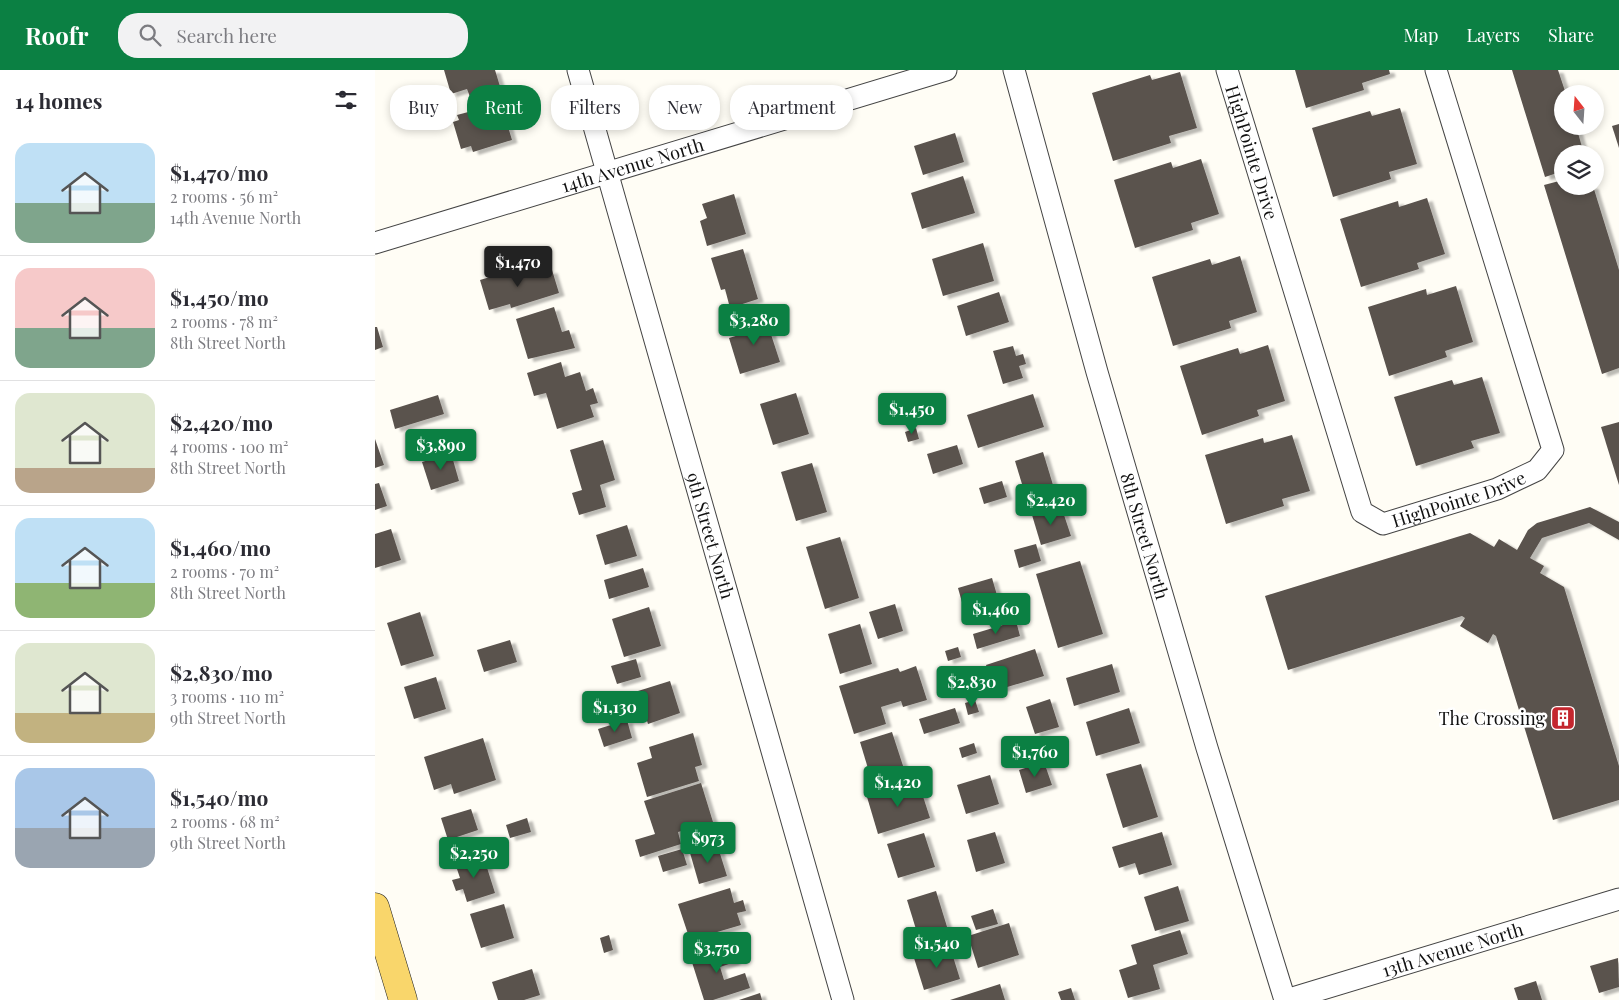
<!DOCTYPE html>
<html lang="en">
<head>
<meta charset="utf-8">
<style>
  :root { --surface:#fff; --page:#f2f2f3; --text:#2b2b33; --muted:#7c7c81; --line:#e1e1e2; --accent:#0b8043 }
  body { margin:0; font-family:"Playfair Display",serif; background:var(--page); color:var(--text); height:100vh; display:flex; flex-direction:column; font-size:19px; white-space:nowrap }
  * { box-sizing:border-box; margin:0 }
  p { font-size:16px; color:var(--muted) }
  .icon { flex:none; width:28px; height:28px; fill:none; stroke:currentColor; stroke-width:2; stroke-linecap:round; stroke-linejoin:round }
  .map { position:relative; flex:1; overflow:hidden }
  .details { display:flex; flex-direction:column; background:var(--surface); width:375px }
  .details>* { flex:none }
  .guide { position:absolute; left:15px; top:15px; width:475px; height:45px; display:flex; gap:10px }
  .needle { width:32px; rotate:343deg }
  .buttons { position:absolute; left:1179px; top:15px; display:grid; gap:10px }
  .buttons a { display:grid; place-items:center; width:50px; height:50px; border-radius:50%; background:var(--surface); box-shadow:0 2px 8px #0003; font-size:25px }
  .price { position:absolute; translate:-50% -42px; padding:0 11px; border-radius:5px; background:var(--accent); color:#fff; font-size:16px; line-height:32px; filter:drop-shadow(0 1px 2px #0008) }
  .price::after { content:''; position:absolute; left:50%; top:30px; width:15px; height:11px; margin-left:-8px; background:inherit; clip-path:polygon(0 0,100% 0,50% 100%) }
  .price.current { background:#222; color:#fff }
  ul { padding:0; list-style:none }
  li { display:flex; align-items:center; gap:15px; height:125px; padding:0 15px }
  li+li { border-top:1px solid var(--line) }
  li span { display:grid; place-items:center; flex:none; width:140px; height:100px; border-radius:15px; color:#555 }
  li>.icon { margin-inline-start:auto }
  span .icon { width:60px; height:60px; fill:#fffc; stroke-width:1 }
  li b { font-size:21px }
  h2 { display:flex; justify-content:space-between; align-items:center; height:60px; padding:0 15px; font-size:21px }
  .tag { padding:0 18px; border-radius:20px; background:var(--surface); box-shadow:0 2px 8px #0003; font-size:18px; line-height:45px }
  .tag.current { background:var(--accent); color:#fff }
  header { display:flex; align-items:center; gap:30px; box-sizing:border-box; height:70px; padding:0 25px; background:var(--accent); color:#fff }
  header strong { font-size:24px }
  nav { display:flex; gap:28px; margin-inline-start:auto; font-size:18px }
  .search { width:350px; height:45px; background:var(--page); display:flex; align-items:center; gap:12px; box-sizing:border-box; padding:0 18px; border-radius:20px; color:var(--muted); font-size:19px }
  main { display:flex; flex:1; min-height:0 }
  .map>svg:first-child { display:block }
  .building { fill:#5a524d; filter:url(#shadow) }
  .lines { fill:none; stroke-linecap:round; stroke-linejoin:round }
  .minor-casing { stroke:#444; stroke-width:23 }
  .primary-casing { stroke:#222; stroke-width:29 }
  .minor { stroke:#fff; stroke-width:21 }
  .primary { stroke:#f9d66b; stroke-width:28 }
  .labels { text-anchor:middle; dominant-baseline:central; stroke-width:5; stroke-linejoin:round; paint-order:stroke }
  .street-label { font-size:18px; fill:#111; stroke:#fff }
  .poi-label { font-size:18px; fill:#111; stroke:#fff; text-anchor:end }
</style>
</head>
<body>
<header>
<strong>Roofr</strong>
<div class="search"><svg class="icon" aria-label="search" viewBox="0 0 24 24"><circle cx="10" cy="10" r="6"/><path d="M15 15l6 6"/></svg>Search here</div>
<nav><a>Map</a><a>Layers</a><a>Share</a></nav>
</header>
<main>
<section class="details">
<h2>14 homes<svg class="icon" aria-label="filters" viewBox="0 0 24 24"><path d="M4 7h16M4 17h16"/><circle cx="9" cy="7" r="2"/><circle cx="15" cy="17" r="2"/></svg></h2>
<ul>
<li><span style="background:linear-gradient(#bfe0f5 60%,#7fa58c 0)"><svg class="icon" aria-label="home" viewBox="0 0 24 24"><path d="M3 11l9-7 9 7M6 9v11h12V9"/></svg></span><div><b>$1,470/mo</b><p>2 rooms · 56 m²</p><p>14th Avenue North</p></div></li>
<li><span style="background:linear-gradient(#f6c9c9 60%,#7fa58c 0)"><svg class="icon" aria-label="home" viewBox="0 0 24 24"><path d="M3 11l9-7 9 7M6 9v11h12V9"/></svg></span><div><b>$1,450/mo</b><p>2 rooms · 78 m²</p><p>8th Street North</p></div></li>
<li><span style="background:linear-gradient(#dfe7d0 75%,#b9a48a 0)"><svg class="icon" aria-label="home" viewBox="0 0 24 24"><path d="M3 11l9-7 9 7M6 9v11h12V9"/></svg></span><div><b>$2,420/mo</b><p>4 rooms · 100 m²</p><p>8th Street North</p></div></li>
<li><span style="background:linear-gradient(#bfe0f5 65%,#8fb573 0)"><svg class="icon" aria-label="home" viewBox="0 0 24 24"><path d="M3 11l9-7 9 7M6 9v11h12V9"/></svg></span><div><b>$1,460/mo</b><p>2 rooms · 70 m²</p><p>8th Street North</p></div></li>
<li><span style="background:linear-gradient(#dfe7d0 70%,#c2b280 0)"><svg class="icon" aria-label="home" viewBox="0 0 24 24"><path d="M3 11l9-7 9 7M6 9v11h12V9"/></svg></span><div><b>$2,830/mo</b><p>3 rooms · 110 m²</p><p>9th Street North</p></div></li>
<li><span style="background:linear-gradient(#a9c7e8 60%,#9aa5b1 0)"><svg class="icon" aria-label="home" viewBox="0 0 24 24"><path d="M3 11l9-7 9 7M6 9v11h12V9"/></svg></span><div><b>$1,540/mo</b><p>2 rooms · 68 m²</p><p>9th Street North</p></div></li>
</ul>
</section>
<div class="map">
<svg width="1244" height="930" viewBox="0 0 1244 930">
  <defs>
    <filter id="shadow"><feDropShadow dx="5.5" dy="3" stdDeviation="1" flood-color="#0004"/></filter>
  </defs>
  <rect width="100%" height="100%" fill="#fffdf5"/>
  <g class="building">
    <path d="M69,0H120L127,23L97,32L92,19L76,24Z"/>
    <path d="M920,0H1014L1015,4L987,13L989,20L931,38Z"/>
    <path d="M1137,0H1183L1191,24H1188V56H1201L1209,84H1188V101L1170,107Z"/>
    <path d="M805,2L822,58L794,66L796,73L738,91L717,23L775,5L777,10Z"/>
    <path d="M127,37L137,70L98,82L96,76L86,79L78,52L84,50L82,45L97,41L98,46Z"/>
    <path d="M1025,38L1042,94L1014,102L1016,109L958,127L937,58L995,41L997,46Z"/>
    <path d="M1244,54V78L1237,56Z"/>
    <path d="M580,63L589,92L548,105L539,76Z"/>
    <path d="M826,89L844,144L816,153L818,160L760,178L739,110L796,92L798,98Z"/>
    <path d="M588,106L600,143L547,159L536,123Z"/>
    <path d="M1188,110V116H1218L1244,200V298L1227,304L1169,115Z"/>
    <path d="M359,124L371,164L332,176L325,151L332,148L327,134Z"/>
    <path d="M1052,128L1070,184L1042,193L1044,199L986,217L965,149L1023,131L1024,137Z"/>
    <path d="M608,173L619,211L568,226L557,189Z"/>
    <path d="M368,179L383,229L355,238L350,219L346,220L336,188Z"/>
    <path d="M865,186L882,242L854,251L856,258L798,276L777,207L835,189L837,195Z"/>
    <path d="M148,197L152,207L177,200L184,223L136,238L135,234L114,240L105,210Z"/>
    <path d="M1081,216L1098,272L1070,281L1072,287L1014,306L993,237L1051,219L1052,225Z"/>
    <path d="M624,222L634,252L591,266L582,236Z"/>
    <path d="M179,237L187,262L194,260L200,278L153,289L141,249Z"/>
    <path d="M390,246L405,292L365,304L354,268L364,265L361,255Z"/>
    <path d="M0,257H2L8,277L0,280Z"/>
    <path d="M893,275L910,331L882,340L884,346L827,365L805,296L863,278L865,284Z"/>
    <path d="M638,276L641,286L648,284L651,294L644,296L648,308L628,314L618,281Z"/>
    <path d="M186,292L190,307L205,302L211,321L218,318L223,333L215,335L219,347L182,359L171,323L159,326L152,303Z"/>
    <path d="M1107,307L1125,363L1096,371L1099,378L1041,396L1019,327L1077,310L1079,315Z"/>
    <path d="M421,323L434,364L398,375L385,334Z"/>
    <path d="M658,324L669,357L603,378L592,345Z"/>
    <path d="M63,325L69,344L20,359L15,340Z"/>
    <path d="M1244,352V415L1226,357Z"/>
    <path d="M541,358L544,369L533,372L530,362Z"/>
    <path d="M917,365L935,421L907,429L909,436L851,454L830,385L888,368L889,373Z"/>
    <path d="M0,369L9,395L0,398Z"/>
    <path d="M228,370L240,410L225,415L231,437L204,445L197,423L207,420L195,380Z"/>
    <path d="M582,375L588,394L558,404L552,384Z"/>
    <path d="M668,382L678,415L650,424L640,391Z"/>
    <path d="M76,383L84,411L56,420L47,392Z"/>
    <path d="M437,393L452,442L421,451L406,402Z"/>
    <path d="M627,411L632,427L609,434L604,418Z"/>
    <path d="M4,413L12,436L0,440V414Z"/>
    <path d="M686,436L696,466L666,475L657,445Z"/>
    <path d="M1215,437L1244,452V470L1214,453L1167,468L1155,488L1169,496L1165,503L1189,517L1244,696V730L1178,750L1121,566L1118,564L1113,573L1085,556L1090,548L1087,546L913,600L890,526L1095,463L1119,477L1124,469L1142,480L1153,460L1162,453Z"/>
    <path d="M252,455L262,486L230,495L221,465Z"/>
    <path d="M16,459L26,490L0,498V464Z"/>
    <path d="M465,467L484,528L450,539L431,477Z"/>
    <path d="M661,474L666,491L644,498L639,480Z"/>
    <path d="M705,491L728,564L683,578L661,504Z"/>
    <path d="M268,498L274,517L234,529L229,510Z"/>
    <path d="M617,508L624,532L590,543L583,518Z"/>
    <path d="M520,534L528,561L503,569L494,542Z"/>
    <path d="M274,537L286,576L249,587L237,549Z"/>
    <path d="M45,542L59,586L26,596L12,553Z"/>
    <path d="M641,551L645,566L602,579L598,564Z"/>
    <path d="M485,554L497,594L465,604L453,564Z"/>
    <path d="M135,570L142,592L109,602L102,580Z"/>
    <path d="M583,577L586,587L573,591L570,581Z"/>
    <path d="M660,579L669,606L619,621L611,595Z"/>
    <path d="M261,589L266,607L242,614L236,596Z"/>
    <path d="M737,594L745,622L699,636L691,608Z"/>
    <path d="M541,596L552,630L528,637L526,631L506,637L511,654L479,664L464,616L523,598L525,602Z"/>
    <path d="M61,607L71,639L39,649L29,617Z"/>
    <path d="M295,611L305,643L273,654L263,621Z"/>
    <path d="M675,629L684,657L660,664L651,637Z"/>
    <path d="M600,630L604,642L593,645L590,633Z"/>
    <path d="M580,638L585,653L549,664L544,649Z"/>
    <path d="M754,638L765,673L721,686L711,652Z"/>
    <path d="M252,650L257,668L229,677L223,659Z"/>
    <path d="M517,662L531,705L498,715L485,672Z"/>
    <path d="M318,663L327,695L320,697L324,711L272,727L262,693L277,688L274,677Z"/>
    <path d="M108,668L121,710L79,724L76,714L59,720L49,687Z"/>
    <path d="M599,673L602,683L587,688L584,678Z"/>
    <path d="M669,692L677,715L651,723L644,700Z"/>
    <path d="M766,694L783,747L748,758L731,704Z"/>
    <path d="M615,705L624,734L591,744L582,715Z"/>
    <path d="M543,711L555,748L503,764L492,727Z"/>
    <path d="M326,713L338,752L303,762L306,774L265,787L260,770L280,764L269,731Z"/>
    <path d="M96,739L103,760L73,770L66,748Z"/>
    <path d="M152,748L156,762L135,768L131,755Z"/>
    <path d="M620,762L630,793L601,802L592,770Z"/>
    <path d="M787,762L797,795L764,805L760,793L744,798L737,777Z"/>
    <path d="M549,763L560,797L523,808L512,774Z"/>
    <path d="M342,774L352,806L324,814L315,783Z"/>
    <path d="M307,779L312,795L288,802L283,786Z"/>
    <path d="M108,785L120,823L92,832L88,819L81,821L77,810L85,808L80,793Z"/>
    <path d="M803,816L814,851L780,861L769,827Z"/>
    <path d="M355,818L359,833L368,830L371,841L362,843L366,855L315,870L303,834Z"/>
    <path d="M561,821L573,860L544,869L532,830Z"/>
    <path d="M129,834L139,868L106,878L95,844Z"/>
    <path d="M618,839L623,854L601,860L596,846Z"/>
    <path d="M634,853L644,885L603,898L593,866Z"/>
    <path d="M805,860L813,884L778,895L785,919L753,928L744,900L762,894L756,875Z"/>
    <path d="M234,865L238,880L229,883L225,868Z"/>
    <path d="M354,874L360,892L345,897L349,910L370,903L375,918L338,930H329L315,886Z"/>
    <path d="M575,877L585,909L549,920L539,888Z"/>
    <path d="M1243,888L1244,917L1224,923L1215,896Z"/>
    <path d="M157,899L165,925L149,930H123L117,912Z"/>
    <path d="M1161,911L1167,930H1143L1139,918Z"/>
    <path d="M625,914L630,930H575Z"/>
    <path d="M696,918L700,930H686L683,922Z"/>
    <path d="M385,923L387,930H364Z"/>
  </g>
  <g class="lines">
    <defs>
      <g id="minor">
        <path id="s1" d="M203,0L468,930"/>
        <path id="s2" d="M639,0L722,302L832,678L910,930"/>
        <path id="s3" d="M852,0L987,442L1008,454L1122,419L1162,400L1178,380L1061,0"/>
        <path id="s4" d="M0,173L571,0"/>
        <path id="s5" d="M911,930L1244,829"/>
      </g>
      <path id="primary" d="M0,837L28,930"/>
    </defs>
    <use href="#minor" class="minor-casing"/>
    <use href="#primary" class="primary-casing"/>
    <use href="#minor" class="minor"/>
    <use href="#primary" class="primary"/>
  </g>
  <defs>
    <symbol id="building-square" viewBox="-11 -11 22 22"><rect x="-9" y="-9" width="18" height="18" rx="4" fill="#c4262e" stroke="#fff"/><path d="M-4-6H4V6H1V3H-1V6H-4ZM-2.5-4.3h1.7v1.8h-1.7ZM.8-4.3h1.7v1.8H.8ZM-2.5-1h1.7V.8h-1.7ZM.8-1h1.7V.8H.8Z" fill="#fff"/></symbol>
  </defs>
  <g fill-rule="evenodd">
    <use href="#building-square" x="1174" y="634" width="28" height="28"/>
  </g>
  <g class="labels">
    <g class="street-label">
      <text stroke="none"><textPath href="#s3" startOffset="86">HighPointe Drive</textPath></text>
      <text stroke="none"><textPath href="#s4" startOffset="269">14th Avenue North</textPath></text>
      <text stroke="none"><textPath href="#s3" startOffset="566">HighPointe Drive</textPath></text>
      <text stroke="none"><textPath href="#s1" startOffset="484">9th Street North</textPath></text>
      <text stroke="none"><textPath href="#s2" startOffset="484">8th Street North</textPath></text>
      <text stroke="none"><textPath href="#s5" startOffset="174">13th Avenue North</textPath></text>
    </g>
    <g class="poi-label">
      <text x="1170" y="648">The Crossing</text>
    </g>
  </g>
</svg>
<div class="buttons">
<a><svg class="needle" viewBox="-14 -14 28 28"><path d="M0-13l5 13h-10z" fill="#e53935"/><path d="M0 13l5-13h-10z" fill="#7c7c81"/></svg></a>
<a><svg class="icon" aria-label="layers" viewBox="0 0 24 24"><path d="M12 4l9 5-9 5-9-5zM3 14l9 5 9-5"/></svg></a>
</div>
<b class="price current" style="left:143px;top:218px">$1,470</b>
<b class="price" style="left:379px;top:276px">$3,280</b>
<b class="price" style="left:537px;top:365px">$1,450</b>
<b class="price" style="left:66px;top:401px">$3,890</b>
<b class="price" style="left:676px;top:456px">$2,420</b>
<b class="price" style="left:621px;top:565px">$1,460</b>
<b class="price" style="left:597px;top:638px">$2,830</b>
<b class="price" style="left:240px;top:663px">$1,130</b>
<b class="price" style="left:660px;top:708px">$1,760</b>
<b class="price" style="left:523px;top:738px">$1,420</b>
<b class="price" style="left:333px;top:794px">$973</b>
<b class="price" style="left:99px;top:809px">$2,250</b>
<b class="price" style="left:562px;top:899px">$1,540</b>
<b class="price" style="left:342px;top:904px">$3,750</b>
<div class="guide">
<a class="tag">Buy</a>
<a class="tag current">Rent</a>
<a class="tag">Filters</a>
<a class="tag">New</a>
<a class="tag">Apartment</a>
</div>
</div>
</main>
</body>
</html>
